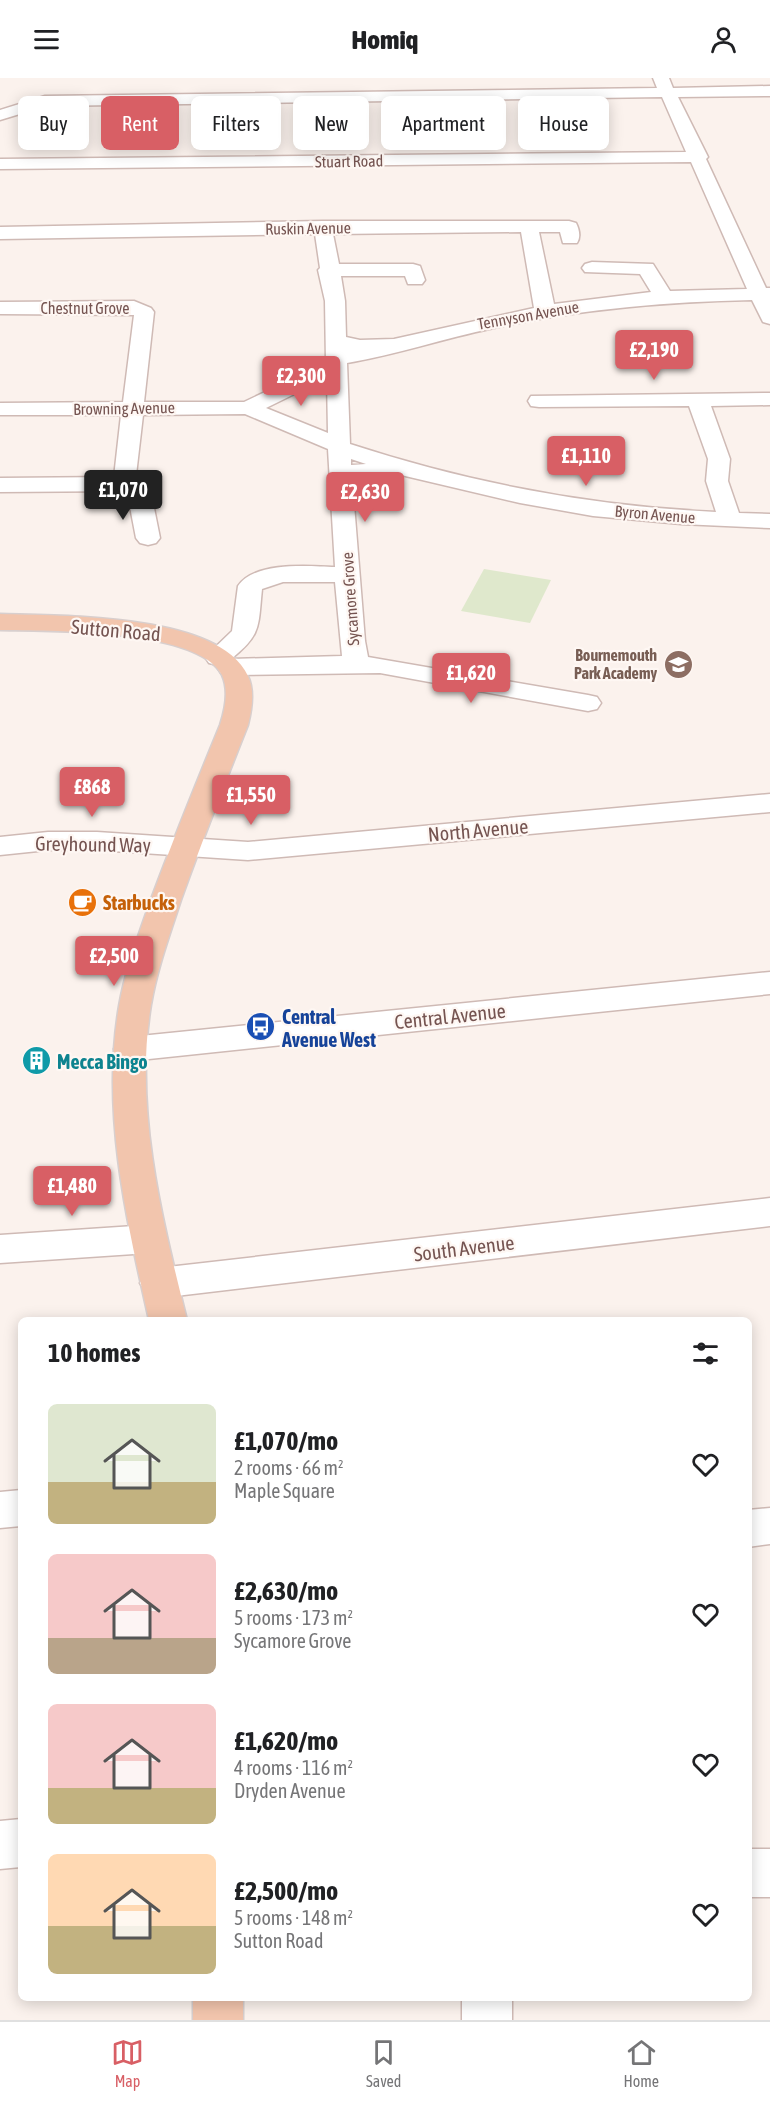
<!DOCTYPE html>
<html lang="en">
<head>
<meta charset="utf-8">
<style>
  :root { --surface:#fff; --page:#f2f2f2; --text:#202124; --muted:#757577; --line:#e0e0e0; --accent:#d85f65 }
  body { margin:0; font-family:"Asap Condensed",sans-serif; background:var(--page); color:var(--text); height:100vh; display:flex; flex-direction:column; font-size:22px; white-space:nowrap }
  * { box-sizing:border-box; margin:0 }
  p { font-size:20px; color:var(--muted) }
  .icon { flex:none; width:33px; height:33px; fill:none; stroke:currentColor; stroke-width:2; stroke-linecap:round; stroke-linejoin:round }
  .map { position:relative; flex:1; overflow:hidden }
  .details { position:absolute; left:18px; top:1239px; width:734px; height:684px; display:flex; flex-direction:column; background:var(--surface); border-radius:9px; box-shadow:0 3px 15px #0003 }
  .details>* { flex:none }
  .hud { position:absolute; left:18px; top:18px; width:735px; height:54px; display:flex; gap:12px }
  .price { position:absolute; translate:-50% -51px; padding:0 14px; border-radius:6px; background:var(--accent); color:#fff; font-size:20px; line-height:39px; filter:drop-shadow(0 2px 3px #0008) }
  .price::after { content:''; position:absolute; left:50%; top:36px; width:18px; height:14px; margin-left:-9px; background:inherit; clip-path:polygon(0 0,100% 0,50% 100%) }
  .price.current { background:#222; color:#fff }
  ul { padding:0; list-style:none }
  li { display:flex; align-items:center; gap:18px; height:150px; padding:0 30px }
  li span { display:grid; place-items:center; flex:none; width:168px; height:120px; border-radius:9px; color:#555 }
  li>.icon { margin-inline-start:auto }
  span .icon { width:72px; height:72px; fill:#fffc; stroke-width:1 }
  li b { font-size:26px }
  h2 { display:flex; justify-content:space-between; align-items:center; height:72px; padding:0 30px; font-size:26px }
  .tag { padding:0 21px; border-radius:9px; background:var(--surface); box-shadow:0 3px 15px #0003; font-size:21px; line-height:54px }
  .tag.current { background:var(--accent); color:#fff }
  header { display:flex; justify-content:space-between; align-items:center; height:78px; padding:0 30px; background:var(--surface); font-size:27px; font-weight:800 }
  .tabs { display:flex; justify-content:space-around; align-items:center; height:84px; border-top:2px solid var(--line); background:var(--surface); font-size:16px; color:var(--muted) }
  .tabs a { display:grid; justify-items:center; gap:3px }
  .tabs .current { color:var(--accent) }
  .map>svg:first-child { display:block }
  .green { fill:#dfe8cc }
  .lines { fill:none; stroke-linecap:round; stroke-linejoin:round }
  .minor-casing { stroke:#cfbab5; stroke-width:3 }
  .major-casing { stroke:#d8cfce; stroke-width:3 }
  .minor { fill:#fff; fill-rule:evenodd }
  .major { fill:#f2c5ad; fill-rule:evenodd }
  .labels { text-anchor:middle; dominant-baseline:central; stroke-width:4.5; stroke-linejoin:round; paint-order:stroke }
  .far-street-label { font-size:16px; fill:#755451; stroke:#fef7f3 }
  .far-education-label { font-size:16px; font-weight:bold; fill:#785e54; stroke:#fef7f3; text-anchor:end }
  .street-label { font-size:20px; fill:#755451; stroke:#fef7f3 }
  .food-label { font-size:20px; font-weight:bold; fill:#c56008; stroke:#fef7f3; text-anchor:start }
  .transit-label { font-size:20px; font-weight:bold; fill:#164399; stroke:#fef7f3; text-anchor:start }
  .culture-label { font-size:20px; font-weight:bold; fill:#0d838f; stroke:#fef7f3; text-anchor:start }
</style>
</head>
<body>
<header><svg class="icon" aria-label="menu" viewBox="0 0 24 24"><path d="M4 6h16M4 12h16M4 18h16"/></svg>Homiq<svg class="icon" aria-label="person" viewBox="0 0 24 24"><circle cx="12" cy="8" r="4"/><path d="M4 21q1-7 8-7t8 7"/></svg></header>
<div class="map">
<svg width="770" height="1942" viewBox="0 0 770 1942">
  <rect width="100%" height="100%" fill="#fbf2ed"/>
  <path class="green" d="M484,491L551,502L530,545L461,533Z"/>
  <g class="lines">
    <defs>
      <g id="minor">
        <path d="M653,0H669L673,10L770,8V18L678,19L708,79L706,81L766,210H770V246L763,244L752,222C665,224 579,231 494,250C445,260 396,277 347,285L350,366C469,405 591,428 716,434L706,403L708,381L689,328L539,329L531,328L528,323L531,318L770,315V327L711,328L730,381L728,403L739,435L770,436V450L681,446L593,438L520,425L401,397L352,401L365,563L368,579L588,617L597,619L601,625L597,631L588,633L380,595L230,597L221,595L217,589L218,587L209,585L205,579L232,553L238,508C255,483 308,488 335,489L328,371L245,336L143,337L136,397L150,410L160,460L156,465L148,467L140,465L136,460L127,413L0,414V400L114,399L121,337H0V325L123,324L134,237L0,236V224L134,223L151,230L154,234L144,324H244L326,285L325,223L318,192L320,190L315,156L0,161V149L323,143H569L576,145C579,151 581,159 577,165H563L560,154H539L554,226L651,214L640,196L585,194L582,190L585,186L592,184L653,186L670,213L747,211L691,84L0,91V81L686,74L662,19L46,28L0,42V32L45,18L657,10ZM521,154L534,230L394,261L360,262L346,259L345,223L341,198H405L408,206H422L425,202L420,188L413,186H339L333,156ZM327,300L328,355L266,330ZM351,381L366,386L351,387ZM283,504H335L342,578L231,581C262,556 258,549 262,511Z"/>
        <path d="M770,716V734L248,782L97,772H48L0,777V759L48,754H97L248,764Z"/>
        <path d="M770,894V916L130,983L118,979L114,971L118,963L130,959Z"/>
        <path d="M770,1120V1148L159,1220L146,1215L140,1205L146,1195L159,1190Z"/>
        <path d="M149,1147L162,1151L167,1161L162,1171L149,1175L0,1185V1157Z"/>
        <path d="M21,1412V1448L0,1450V1414Z"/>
        <path d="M770,1430V1466L748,1469V1432Z"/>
        <path d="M21,1741V1789L0,1791V1743Z"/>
        <rect x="748" y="1771" width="22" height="48"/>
        <rect x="462" y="1920" width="50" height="22"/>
      </g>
      <g id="major">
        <path d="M0,536C60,538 220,535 248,598C255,613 252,631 248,647C225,705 202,763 181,822C170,856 157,891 151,927C134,1032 162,1140 187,1242H149C126,1140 101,1033 119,928C125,893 138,858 150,824C172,764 196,706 220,647C225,632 229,612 222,597C197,550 47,553 0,552Z"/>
        <rect x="193" y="1920" width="50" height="22"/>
      </g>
    </defs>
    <use href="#minor" class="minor-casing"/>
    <use href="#major" class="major-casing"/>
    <use href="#minor" class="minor"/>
    <use href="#major" class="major"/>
  </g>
  <defs>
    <symbol id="school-disc" viewBox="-11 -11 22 22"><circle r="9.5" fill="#8d6e63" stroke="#fef7f3"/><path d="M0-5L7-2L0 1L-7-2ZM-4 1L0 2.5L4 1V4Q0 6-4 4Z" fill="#fff"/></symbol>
    <symbol id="cafe-disc" viewBox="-11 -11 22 22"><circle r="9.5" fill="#e8710a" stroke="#fef7f3"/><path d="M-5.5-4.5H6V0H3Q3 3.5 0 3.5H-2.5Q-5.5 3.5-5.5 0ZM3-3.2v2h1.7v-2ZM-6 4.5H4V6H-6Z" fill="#fff"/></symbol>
    <symbol id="bus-disc" viewBox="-11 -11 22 22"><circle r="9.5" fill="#1a4fb4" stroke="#fef7f3"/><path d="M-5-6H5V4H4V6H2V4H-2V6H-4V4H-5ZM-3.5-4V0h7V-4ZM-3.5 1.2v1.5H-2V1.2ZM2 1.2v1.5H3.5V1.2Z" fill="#fff"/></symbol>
    <symbol id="building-disc" viewBox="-11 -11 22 22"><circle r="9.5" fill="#0f9aa8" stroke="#fef7f3"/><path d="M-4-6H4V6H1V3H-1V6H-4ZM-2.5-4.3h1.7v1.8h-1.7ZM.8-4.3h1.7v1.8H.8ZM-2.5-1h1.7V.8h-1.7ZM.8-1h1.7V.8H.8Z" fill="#fff"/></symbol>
  </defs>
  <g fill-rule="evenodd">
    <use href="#school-disc" x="662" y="570" width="33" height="33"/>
    <use href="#cafe-disc" x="66" y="808" width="33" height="33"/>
    <use href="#bus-disc" x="244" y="932" width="33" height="33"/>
    <use href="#building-disc" x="20" y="966" width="33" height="33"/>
  </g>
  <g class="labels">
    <g class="far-street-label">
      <text transform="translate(349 83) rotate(-1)">Stuart Road</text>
      <text transform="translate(308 150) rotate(-1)">Ruskin Avenue</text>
      <text x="85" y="230">Chestnut Grove</text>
      <text transform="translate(528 237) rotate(-10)">Tennyson Avenue</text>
      <text transform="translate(124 330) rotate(-1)">Browning Avenue</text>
      <text transform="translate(655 436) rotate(5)">Byron Avenue</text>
      <text transform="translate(350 521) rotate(-94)">Sycamore Grove</text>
    </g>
    <g class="far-education-label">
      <text x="657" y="577">Bournemouth<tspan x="657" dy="18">Park Academy</tspan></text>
    </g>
    <g class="street-label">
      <text transform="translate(116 552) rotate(5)">Sutton Road</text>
      <text transform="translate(478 752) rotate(-5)">North Avenue</text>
      <text transform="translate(93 766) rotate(1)">Greyhound Way</text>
      <text transform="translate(450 938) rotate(-6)">Central Avenue</text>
      <text transform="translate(464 1170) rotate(-7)">South Avenue</text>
    </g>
    <g class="food-label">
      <text x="103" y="824">Starbucks</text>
    </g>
    <g class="transit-label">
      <text x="282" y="938">Central<tspan x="282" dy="23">Avenue West</tspan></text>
    </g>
    <g class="culture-label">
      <text x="57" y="983">Mecca Bingo</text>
    </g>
  </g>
</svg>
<b class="price" style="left:654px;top:303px">£2,190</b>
<b class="price" style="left:301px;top:329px">£2,300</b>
<b class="price" style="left:586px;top:409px">£1,110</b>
<b class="price current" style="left:123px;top:443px">£1,070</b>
<b class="price" style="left:365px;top:445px">£2,630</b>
<b class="price" style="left:471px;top:626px">£1,620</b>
<b class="price" style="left:92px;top:740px">£868</b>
<b class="price" style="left:251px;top:748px">£1,550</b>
<b class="price" style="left:114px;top:909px">£2,500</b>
<b class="price" style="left:72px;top:1139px">£1,480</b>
<div class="hud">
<a class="tag">Buy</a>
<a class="tag current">Rent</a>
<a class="tag">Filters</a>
<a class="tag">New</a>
<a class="tag">Apartment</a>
<a class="tag">House</a>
</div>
<section class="details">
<h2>10 homes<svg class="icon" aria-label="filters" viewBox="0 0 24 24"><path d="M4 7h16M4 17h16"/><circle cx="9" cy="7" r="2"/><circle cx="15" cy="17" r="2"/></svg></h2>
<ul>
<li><span style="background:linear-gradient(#dfe7d0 65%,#c2b280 0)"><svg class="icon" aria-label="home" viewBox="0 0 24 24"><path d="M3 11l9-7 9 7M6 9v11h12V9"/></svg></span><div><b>£1,070/mo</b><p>2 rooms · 66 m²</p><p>Maple Square</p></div><svg class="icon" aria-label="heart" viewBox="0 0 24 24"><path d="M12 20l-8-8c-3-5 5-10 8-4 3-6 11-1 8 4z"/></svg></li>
<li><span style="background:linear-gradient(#f6c9c9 70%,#b9a48a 0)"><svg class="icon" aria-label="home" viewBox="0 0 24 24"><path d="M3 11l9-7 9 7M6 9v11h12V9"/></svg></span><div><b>£2,630/mo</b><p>5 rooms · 173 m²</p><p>Sycamore Grove</p></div><svg class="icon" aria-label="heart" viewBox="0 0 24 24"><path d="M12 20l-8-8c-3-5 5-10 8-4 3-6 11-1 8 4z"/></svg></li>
<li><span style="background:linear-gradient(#f6c9c9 70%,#c2b280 0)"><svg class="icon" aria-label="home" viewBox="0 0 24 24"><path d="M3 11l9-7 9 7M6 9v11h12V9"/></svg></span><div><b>£1,620/mo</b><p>4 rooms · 116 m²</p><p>Dryden Avenue</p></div><svg class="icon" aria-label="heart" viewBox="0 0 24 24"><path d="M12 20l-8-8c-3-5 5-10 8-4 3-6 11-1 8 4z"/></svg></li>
<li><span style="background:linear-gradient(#ffd9b3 60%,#c2b280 0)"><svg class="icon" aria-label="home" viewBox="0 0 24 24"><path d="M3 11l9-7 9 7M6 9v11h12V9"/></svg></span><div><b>£2,500/mo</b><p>5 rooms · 148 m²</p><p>Sutton Road</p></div><svg class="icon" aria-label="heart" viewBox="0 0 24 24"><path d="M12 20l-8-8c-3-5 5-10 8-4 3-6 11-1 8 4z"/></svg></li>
</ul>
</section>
</div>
<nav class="tabs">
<a class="current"><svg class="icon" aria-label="map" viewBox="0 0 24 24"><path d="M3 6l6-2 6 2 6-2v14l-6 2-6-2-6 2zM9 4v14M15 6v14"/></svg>Map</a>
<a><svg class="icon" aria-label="saved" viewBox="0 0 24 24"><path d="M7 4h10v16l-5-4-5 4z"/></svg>Saved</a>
<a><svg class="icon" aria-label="home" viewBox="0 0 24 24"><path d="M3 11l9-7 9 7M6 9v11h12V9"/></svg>Home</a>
</nav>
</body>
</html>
